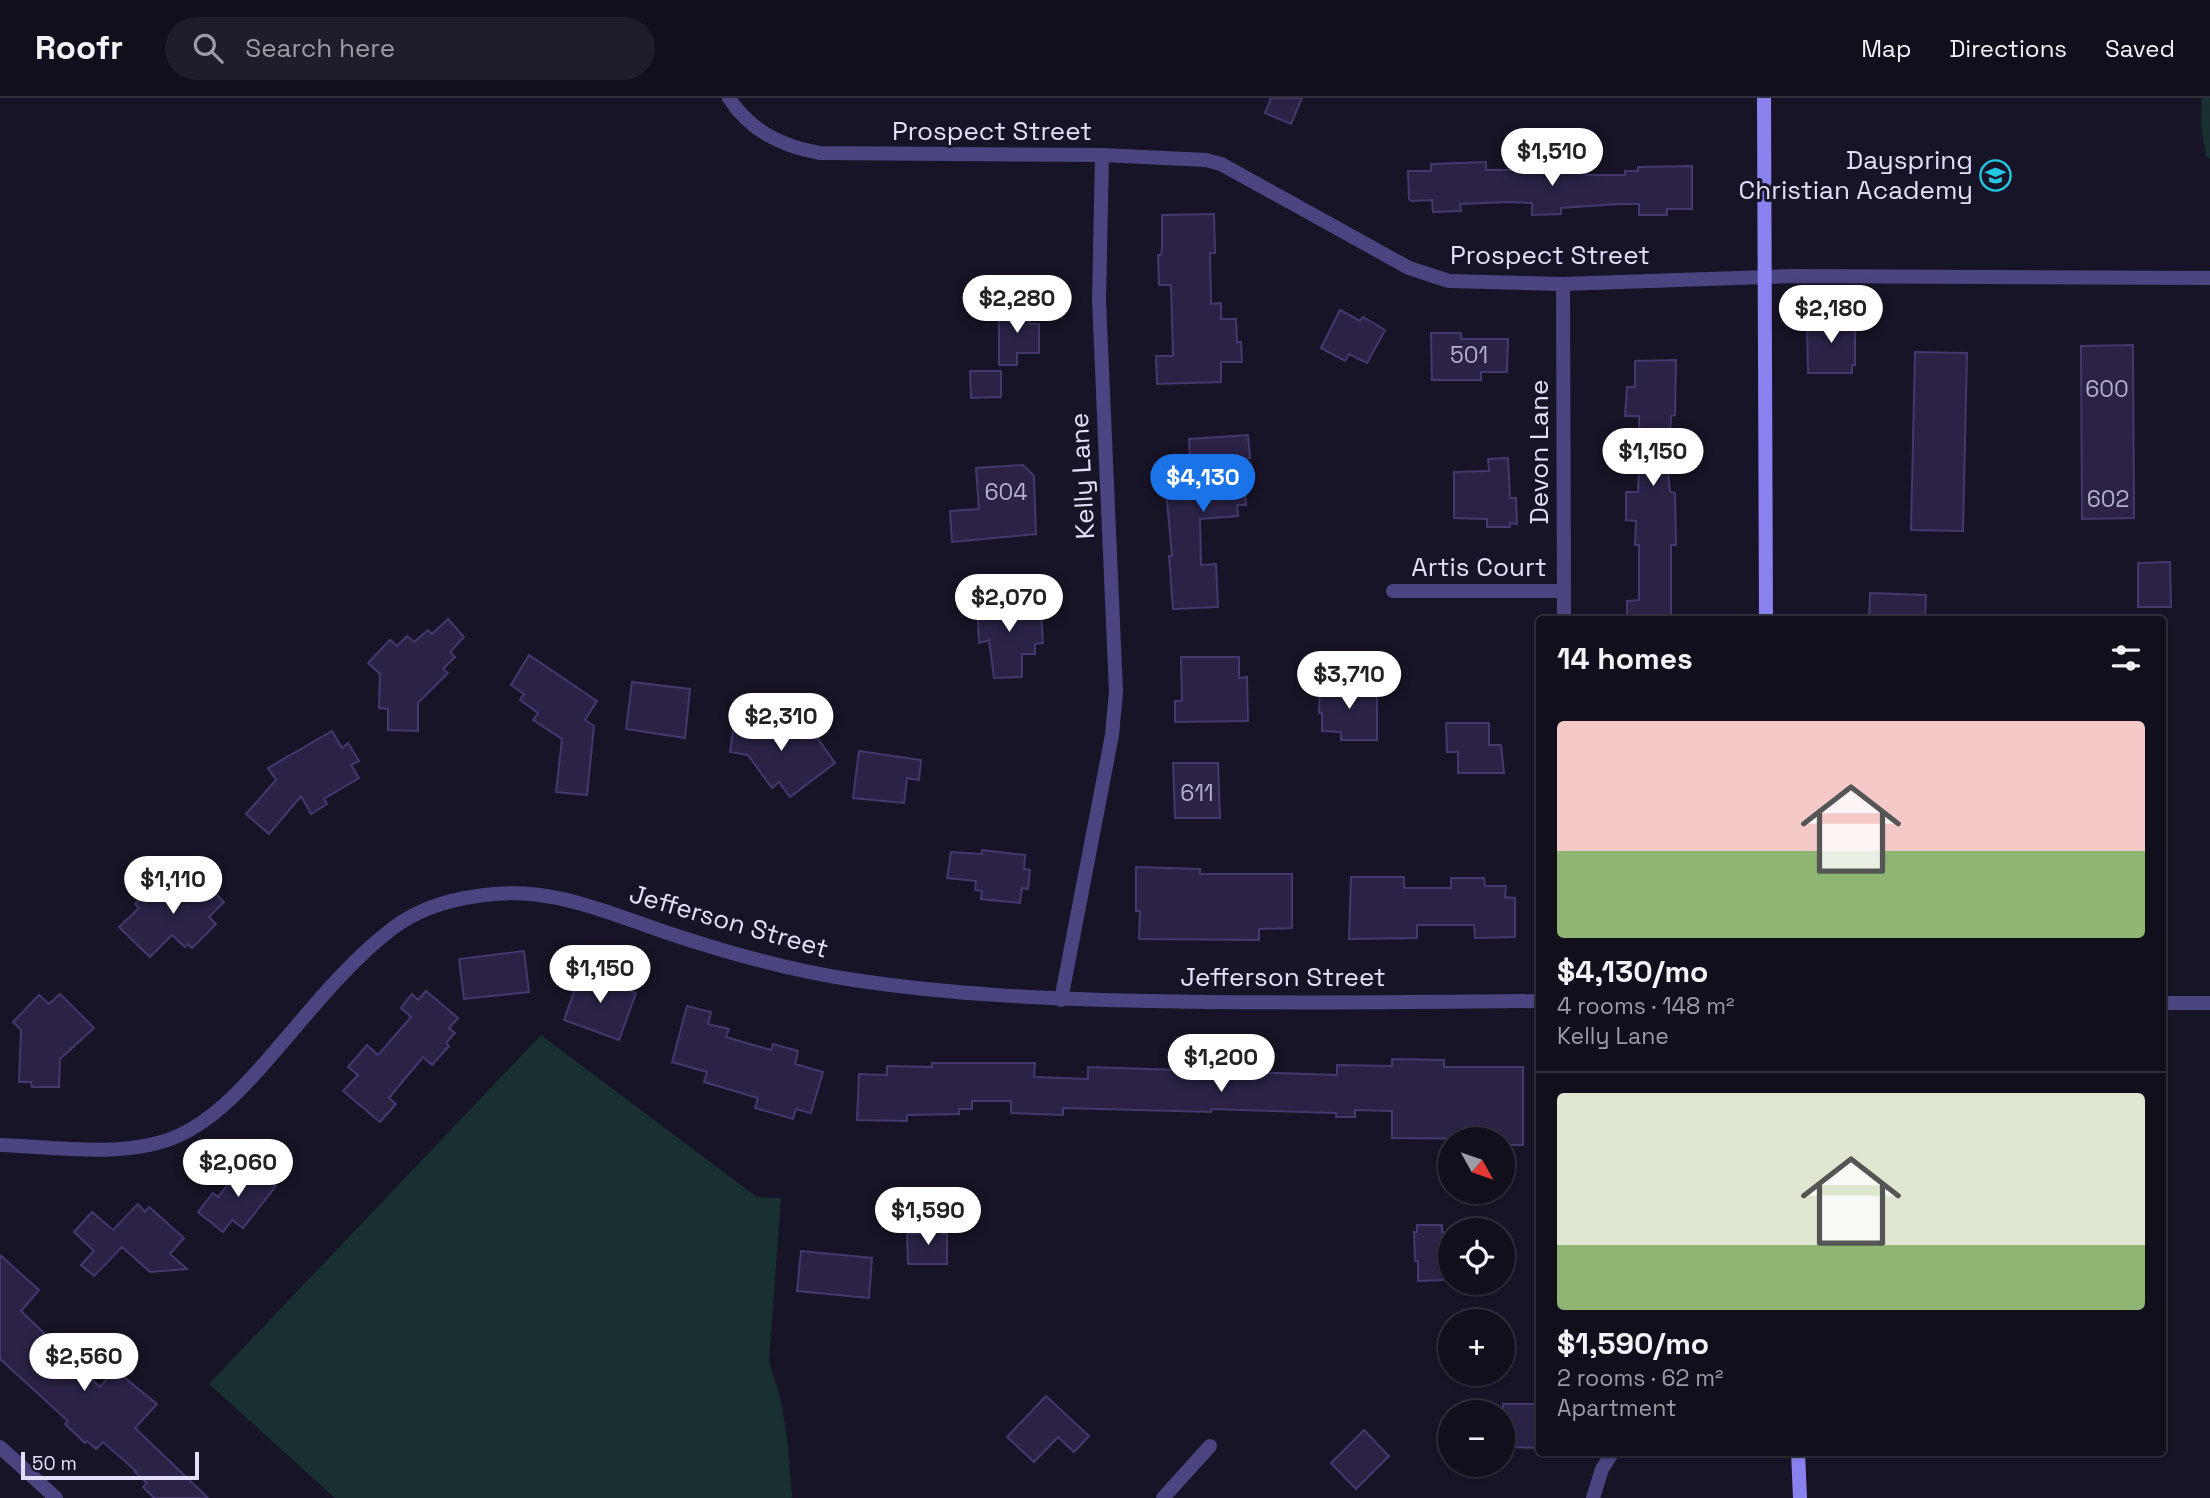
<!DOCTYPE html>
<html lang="en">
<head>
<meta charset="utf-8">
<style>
  :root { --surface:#120f1d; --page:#1f1d2a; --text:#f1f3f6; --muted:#9c9ca4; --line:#312f3b; --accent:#1a73e8 }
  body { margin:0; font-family:"Space Grotesk",sans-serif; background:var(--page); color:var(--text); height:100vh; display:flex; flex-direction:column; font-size:26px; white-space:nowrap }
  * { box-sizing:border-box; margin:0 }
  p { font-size:23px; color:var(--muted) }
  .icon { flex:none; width:38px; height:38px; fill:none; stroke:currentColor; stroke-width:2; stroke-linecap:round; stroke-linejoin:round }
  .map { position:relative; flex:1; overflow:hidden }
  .details { position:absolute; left:1536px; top:518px; width:630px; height:840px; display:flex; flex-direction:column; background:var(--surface); border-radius:7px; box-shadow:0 2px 5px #0004,0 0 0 2px var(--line) }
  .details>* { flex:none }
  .needle { width:46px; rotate:130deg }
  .buttons { position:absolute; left:1438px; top:1029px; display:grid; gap:14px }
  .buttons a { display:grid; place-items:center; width:77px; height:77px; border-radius:50%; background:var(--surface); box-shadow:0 2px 5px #0004,0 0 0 2px var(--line); font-size:35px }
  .scale { position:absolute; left:21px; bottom:18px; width:178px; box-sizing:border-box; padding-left:7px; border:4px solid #e3defa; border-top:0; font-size:19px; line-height:24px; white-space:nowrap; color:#e3defa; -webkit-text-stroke:5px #181427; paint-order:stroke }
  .price { position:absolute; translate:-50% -60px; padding:0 16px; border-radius:24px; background:#fff; color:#222; font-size:23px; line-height:46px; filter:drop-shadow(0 2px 4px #0008) }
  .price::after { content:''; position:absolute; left:50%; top:42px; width:21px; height:16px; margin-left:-10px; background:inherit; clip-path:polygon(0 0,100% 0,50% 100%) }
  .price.on { background:var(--accent); color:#fff }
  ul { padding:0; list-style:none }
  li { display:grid; align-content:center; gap:14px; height:371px; padding:0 21px }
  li+li { border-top:2px solid var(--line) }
  li span { display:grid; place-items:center; height:217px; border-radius:7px; color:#555 }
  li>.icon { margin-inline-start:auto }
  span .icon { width:126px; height:126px; fill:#fffc; stroke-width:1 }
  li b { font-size:30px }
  h2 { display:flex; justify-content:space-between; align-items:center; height:84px; padding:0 21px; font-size:30px }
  header { display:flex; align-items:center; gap:42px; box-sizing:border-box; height:98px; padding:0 35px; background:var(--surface); border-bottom:2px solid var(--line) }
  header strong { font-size:33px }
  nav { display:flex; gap:38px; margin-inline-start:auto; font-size:24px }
  .search { width:490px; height:63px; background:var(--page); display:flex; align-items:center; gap:18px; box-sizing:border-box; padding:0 24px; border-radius:38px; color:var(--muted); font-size:26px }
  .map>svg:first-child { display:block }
  .green { fill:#183030 }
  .building { fill:#2b2246; stroke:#44386e; stroke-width:2 }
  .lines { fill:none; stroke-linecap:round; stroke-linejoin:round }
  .street { stroke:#4a4580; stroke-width:14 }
  .secondary { stroke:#8982ee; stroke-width:14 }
  .labels { text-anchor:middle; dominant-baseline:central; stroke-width:6; stroke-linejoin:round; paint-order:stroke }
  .number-label { font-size:23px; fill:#b5afcd }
  .street-label { font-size:26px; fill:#e3defa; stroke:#181427 }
  .poi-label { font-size:26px; fill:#e3defa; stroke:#181427; text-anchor:end }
</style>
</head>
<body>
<header>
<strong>Roofr</strong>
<div class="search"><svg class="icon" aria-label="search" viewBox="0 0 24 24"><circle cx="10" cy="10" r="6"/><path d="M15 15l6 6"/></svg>Search here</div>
<nav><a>Map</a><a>Directions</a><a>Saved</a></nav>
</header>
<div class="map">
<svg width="2210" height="1400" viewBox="0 0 2210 1400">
  <rect width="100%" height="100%" fill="#181427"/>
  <g class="green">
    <path d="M2202,0H2210V61L2206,58L2201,28Z"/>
    <path d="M541,937L757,1099L781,1100L769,1263L780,1299L787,1339L792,1400H335L209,1286Z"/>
  </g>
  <g class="building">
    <path d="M1271,0H1302L1291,26L1265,15Z"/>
    <path d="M1486,64V72H1533V68H1586V77H1625V73H1638V69L1692,68V111H1667V117H1639V106H1619L1561,110V116L1532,117V105L1509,104L1460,106L1461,113L1433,114L1432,102L1411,103L1409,101L1408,73H1431V66Z"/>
    <path d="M1214,116L1215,155H1210L1211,206L1221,205V221H1236L1237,244H1241L1242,264H1221V284L1157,286L1156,258H1173L1171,187H1159L1158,157H1161L1162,151V117Z"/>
    <path d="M999,211H1030V226H1039V255H1017V267H999Z"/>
    <path d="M1340,212L1360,223L1363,219L1385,232L1367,265L1349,256L1345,263L1321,250Z"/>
    <path d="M1807,220H1855V267H1852V275H1808Z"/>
    <path d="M1431,235H1461V241H1508L1507,274H1481V282H1432Z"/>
    <path d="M2133,247L2134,420L2082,421L2081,248Z"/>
    <path d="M1915,254L1967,255L1963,433L1911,432Z"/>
    <path d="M1676,262L1675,317L1671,318L1668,372L1670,394L1675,395L1676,447H1671V522H1627V503L1639,502V447H1635L1636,423L1626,422V394H1638L1639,372H1640L1639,318H1625L1627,289H1635V263Z"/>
    <path d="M970,273H1001V299L971,300Z"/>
    <path d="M1248,337L1250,360L1242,361L1246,407H1237L1238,418L1200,421L1201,467L1216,466L1218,509L1173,511L1169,458H1172L1166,391L1187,389L1185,360H1190L1189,341Z"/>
    <path d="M1508,360L1510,400H1516L1517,426L1510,425V429H1487V421L1454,420V374L1489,373L1488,361Z"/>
    <path d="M1023,367L1034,378L1036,436L952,444L950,413L979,411L976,370Z"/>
    <path d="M2170,464L2171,509H2138V465Z"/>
    <path d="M1870,495L1926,497L1925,522H1869Z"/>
    <path d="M1032,503L1033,515L1041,514L1043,545L1035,546V556H1022V579L994,580L989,542L979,545L977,504Z"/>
    <path d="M448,521L464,539L450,554L455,559L443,571L448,575L418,605V633L388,632V611L379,610L380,576L368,565L390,542L397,548L407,538L414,544L428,532L432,536Z"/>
    <path d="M529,557L597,603L585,622L594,628L587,697L556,694L562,641L533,622L538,615L520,602L524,596L511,587Z"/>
    <path d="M1181,559H1239V580L1247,579L1248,623L1175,624V603H1182Z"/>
    <path d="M1324,582L1354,583L1353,591H1377V642H1341V634L1322,633V615H1319L1320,590L1325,589Z"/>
    <path d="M632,584L690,591L685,640L626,631Z"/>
    <path d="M735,619L791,629L799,640L811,631L835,665L790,699L779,684L772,690L748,657L730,654Z"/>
    <path d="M1446,625H1489V647H1501L1504,675H1458V654H1447Z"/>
    <path d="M332,633L342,650L348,645L359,663L351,667L359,680L324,701L327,706L311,716L301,698L269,736L246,716L276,682L268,670Z"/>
    <path d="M859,653L921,662L919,682L907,680L904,705L853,700Z"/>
    <path d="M1173,665H1218L1220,720H1175Z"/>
    <path d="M982,752L1025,757L1024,771L1030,772L1028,791L1022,790L1020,805L981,801L982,793L975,792L976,783L947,780L951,754L982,756Z"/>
    <path d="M1136,769L1200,771V776H1292V830L1259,831V842L1139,841L1140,813H1136Z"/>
    <path d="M194,774L224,804L209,819L216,826L192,850L188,846L185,849L172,837L150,859L119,829L139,810L135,806L150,790L162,802Z"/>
    <path d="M1351,779H1404V790H1451V780H1484L1485,788H1506L1505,799L1515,800V839L1475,840L1474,827H1417V840L1349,841Z"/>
    <path d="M524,853L529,894L464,901L459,861Z"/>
    <path d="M583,869L609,878L607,884L636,895L619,942L564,922Z"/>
    <path d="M426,893L458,920L449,930L455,935L446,945L449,948L432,967L423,959L389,1000L396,1006L380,1024L343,993L358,977L348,969L367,947L378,957L411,919L401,910L412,896L418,902Z"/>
    <path d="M60,896L94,930L60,961L59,989H32L31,984H19L21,932L13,924L39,897L49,906Z"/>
    <path d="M687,908L711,914L708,926L729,931L726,939L771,952L773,946L798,953L795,966L823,974L811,1015L796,1011L793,1021L755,1010L758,1000L704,984L707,974L672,964Z"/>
    <path d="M1392,961L1444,962V969H1523V1047H1503V1041L1392,1040V1013L1355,1012V1019H1336V1015L1211,1011V1014L1063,1010V1017L1011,1015V1003H972V1011H959V1016L907,1017V1023L857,1022L859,976L887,977V968L932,969V965H1035L1034,979L1088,981V969L1337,977V967L1392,968Z"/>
    <path d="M245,1065L276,1088L243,1130L232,1122L223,1134L198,1114L213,1095L218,1099Z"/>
    <path d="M138,1106L145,1114L149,1109L184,1140L170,1156L187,1171L150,1174L122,1149L94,1178L81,1167L94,1153L74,1134L92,1114L113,1132Z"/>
    <path d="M1417,1127H1442V1134H1444L1443,1182L1418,1183V1163H1415L1414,1134H1417Z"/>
    <path d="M922,1128H942V1136H947V1166H908L907,1136H922Z"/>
    <path d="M801,1153L872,1160L869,1200L797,1193Z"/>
    <path d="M0,1157L39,1192L21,1213L100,1289L115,1272L157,1306L135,1330L208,1400H154L143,1389L147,1385L135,1374L136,1373L103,1344L96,1351L87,1343L85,1345L65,1326L68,1323L0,1261Z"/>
    <path d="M1046,1298L1089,1338L1074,1354L1058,1339L1034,1364L1007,1339Z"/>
    <path d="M1503,1306H1539L1540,1350L1503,1349Z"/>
    <path d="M1364,1332L1389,1358L1356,1391L1331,1365Z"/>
  </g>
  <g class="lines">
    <g class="street">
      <path d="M729,0C750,33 784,49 820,55L1102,57L1206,62L1221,66L1409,170L1449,183L1563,186L1792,178L2210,180"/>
      <path d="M1563,186L1564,522"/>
      <path d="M1393,493H1564"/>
      <path d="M1061,902L1112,637L1116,594L1099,202L1102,57"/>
      <path d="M2163,905H2210"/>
      <path d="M0,1047C56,1049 129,1061 180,1037C212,1022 239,994 262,968C303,922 343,868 393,830C417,812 448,802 477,798C552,786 609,816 677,838C735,857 794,873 854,882C953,897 1051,901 1151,903C1281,906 1410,904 1540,903"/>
      <path d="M0,1349L56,1400"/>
      <path d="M1163,1400L1210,1348"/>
      <path d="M1593,1400L1602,1371L1613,1354"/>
    </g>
    <g class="secondary">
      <path d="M1764,0L1766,522"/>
      <path d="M1798,1354L1800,1400"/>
    </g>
  </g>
  <defs>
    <symbol id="school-ring" viewBox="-11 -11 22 22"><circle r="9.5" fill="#181427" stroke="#24c7e1" stroke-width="1.5"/><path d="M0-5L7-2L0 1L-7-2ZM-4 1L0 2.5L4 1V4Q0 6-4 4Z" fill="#24c7e1"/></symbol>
  </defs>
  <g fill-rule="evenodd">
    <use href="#school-ring" x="1978" y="60" width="35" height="35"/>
  </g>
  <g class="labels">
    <g class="number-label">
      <text x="1469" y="257">501</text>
      <text x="2107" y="291">600</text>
      <text x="1006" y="394">604</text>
      <text x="2108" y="401">602</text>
      <text x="1197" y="695">611</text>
    </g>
    <g class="street-label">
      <text x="992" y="33">Prospect Street</text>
      <text x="1550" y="157">Prospect Street</text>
      <text transform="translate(1539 354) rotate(-90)">Devon Lane</text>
      <text transform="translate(1082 378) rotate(-93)">Kelly Lane</text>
      <text x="1479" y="469">Artis Court</text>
      <text transform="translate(729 823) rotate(16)">Jefferson Street</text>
      <text x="1283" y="879">Jefferson Street</text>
    </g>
    <g class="poi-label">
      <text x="1973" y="62">Dayspring<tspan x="1973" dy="30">Christian Academy</tspan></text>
    </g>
  </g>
</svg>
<div class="buttons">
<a><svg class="needle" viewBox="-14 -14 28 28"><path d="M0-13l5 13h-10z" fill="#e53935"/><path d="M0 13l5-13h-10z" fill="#9c9ca4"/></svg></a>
<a><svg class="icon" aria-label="locate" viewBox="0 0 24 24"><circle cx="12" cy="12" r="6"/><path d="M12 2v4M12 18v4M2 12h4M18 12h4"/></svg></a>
<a>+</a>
<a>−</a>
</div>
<div class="scale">50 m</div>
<b class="price" style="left:1552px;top:90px">$1,510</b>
<b class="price" style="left:1017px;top:237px">$2,280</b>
<b class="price" style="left:1831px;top:247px">$2,180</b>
<b class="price" style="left:1653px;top:390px">$1,150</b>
<b class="price on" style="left:1203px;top:416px">$4,130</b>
<b class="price" style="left:1009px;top:536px">$2,070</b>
<b class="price" style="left:1349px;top:613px">$3,710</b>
<b class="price" style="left:781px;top:655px">$2,310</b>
<b class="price" style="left:173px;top:818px">$1,110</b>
<b class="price" style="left:600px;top:907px">$1,150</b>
<b class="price" style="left:1221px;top:996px">$1,200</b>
<b class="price" style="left:238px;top:1101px">$2,060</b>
<b class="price" style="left:928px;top:1149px">$1,590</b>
<b class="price" style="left:84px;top:1295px">$2,560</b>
<section class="details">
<h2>14 homes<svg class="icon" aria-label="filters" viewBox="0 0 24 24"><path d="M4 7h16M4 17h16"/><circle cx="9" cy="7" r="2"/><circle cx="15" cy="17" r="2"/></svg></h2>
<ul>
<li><span style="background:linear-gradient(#f6c9c9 60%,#8fb573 0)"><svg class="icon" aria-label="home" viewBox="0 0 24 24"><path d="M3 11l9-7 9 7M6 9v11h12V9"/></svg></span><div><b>$4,130/mo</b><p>4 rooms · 148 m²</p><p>Kelly Lane</p></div></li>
<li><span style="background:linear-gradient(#dfe7d0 70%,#8fb573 0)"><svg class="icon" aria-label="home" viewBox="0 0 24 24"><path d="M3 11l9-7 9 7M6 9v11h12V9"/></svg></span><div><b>$1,590/mo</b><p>2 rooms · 62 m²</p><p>Apartment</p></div></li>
</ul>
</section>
</div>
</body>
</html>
